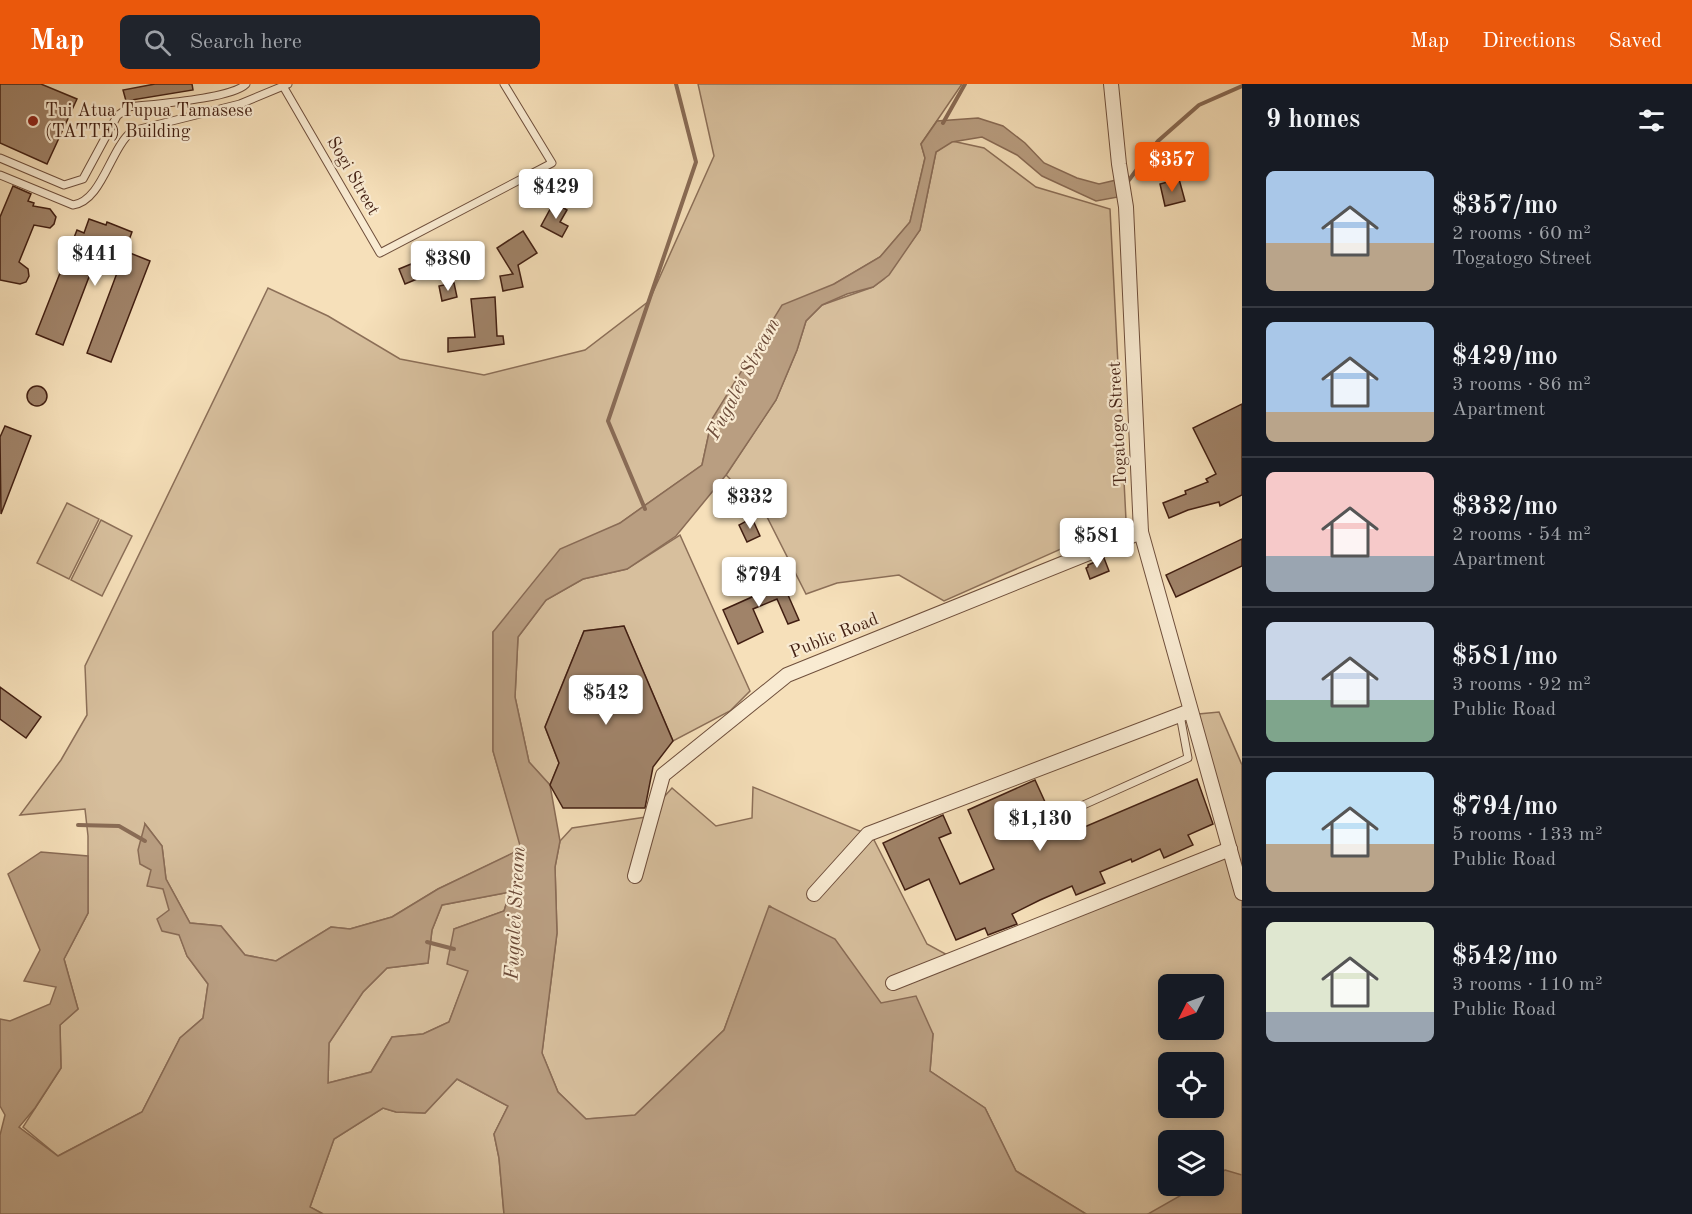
<!DOCTYPE html>
<html lang="en">
<head>
<meta charset="utf-8">
<style>
  :root { --surface:#171b24; --page:#20242c; --text:#f1f3f6; --muted:#9ea1a6; --line:#363941; --accent:#ea580c }
  body { margin:0; font-family:"Old Standard TT",serif; background:var(--page); color:var(--text); height:100vh; display:flex; flex-direction:column; font-size:22px; white-space:nowrap }
  * { box-sizing:border-box; margin:0 }
  p { font-size:20px; color:var(--muted) }
  .icon { flex:none; width:33px; height:33px; fill:none; stroke:currentColor; stroke-width:2; stroke-linecap:round; stroke-linejoin:round }
  .map { position:relative; flex:1; overflow:hidden }
  .details { display:flex; flex-direction:column; background:var(--surface); width:450px }
  .details>* { flex:none }
  .needle { width:39px; rotate:228deg }
  .fabs { position:absolute; left:1158px; top:890px; display:grid; gap:12px }
  .fabs a { display:grid; place-items:center; width:66px; height:66px; border-radius:9px; background:var(--surface); box-shadow:0 3px 15px #0003; font-size:30px }
  .price { position:absolute; translate:-50% -51px; padding:0 14px; border-radius:6px; background:#fff; color:#222; font-size:20px; line-height:39px; filter:drop-shadow(0 2px 3px #0008) }
  .price::after { content:''; position:absolute; left:50%; top:36px; width:18px; height:14px; margin-left:-9px; background:inherit; clip-path:polygon(0 0,100% 0,50% 100%) }
  .price.active { background:var(--accent); color:#fff }
  ul { padding:0; list-style:none }
  li { display:flex; align-items:center; gap:18px; height:150px; padding:0 24px }
  li+li { border-top:2px solid var(--line) }
  li span { display:grid; place-items:center; flex:none; width:168px; height:120px; border-radius:9px; color:#555 }
  li>.icon { margin-inline-start:auto }
  span .icon { width:72px; height:72px; fill:#fffc; stroke-width:1 }
  li b { font-size:26px }
  h2 { display:flex; justify-content:space-between; align-items:center; height:72px; padding:0 24px; font-size:26px }
  header { display:flex; align-items:center; gap:36px; box-sizing:border-box; height:84px; padding:0 30px; background:var(--accent); color:#fff }
  header strong { font-size:28px }
  nav { display:flex; gap:33px; margin-inline-start:auto; font-size:21px }
  .search { width:420px; height:54px; background:var(--page); display:flex; align-items:center; gap:15px; box-sizing:border-box; padding:0 21px; border-radius:9px; color:var(--muted); font-size:22px }
  main { display:flex; flex:1; min-height:0 }
  .map>svg:first-child { display:block }
  .green { fill:#d7bf9d; stroke:#8c6f58; stroke-width:1.5; fill-rule:evenodd }
  .water { fill:#b99e81; stroke:#896b55; stroke-width:1.5; fill-rule:evenodd }
  .lines { fill:none; stroke-linecap:round; stroke-linejoin:round }
  .stream { stroke:#896b55; stroke-width:4 }
  .building { fill:#a08369; stroke:#421f12; stroke-width:1.5 }
  .lane-casing { stroke:#6f4f3c; stroke-width:9 }
  .street-casing { stroke:#6f4f3c; stroke-width:16 }
  .lane { stroke:#f9ebd2; stroke-width:7 }
  .street { stroke:#f9ebd2; stroke-width:14 }
  .poi-dot { fill:#8f2418; stroke:#f9ebd2; stroke-width:2 }
  .labels { text-anchor:middle; dominant-baseline:central; stroke-width:4.5; stroke-linejoin:round; paint-order:stroke }
  .poi-label { font-size:18px; fill:#421f12; stroke:#f9ebd2; text-anchor:start }
  .street-label { font-size:18px; fill:#421f12; stroke:#f9ebd2 }
  .water-label { font-size:20px; font-style:italic; fill:#6c4b39; stroke:#f9ebd2 }
</style>
</head>
<body>
<header>
<strong>Map</strong>
<div class="search"><svg class="icon" aria-label="search" viewBox="0 0 24 24"><circle cx="10" cy="10" r="6"/><path d="M15 15l6 6"/></svg>Search here</div>
<nav><a>Map</a><a>Directions</a><a>Saved</a></nav>
</header>
<main>
<div class="map">
<svg width="1242" height="1130" viewBox="0 0 1242 1130">
  <rect width="100%" height="100%" fill="#f6e0ba"/>
  <filter id="stains"><feTurbulence type="fractalNoise" baseFrequency=".00333" numOctaves="4"/><feColorMatrix values="0 0 0 0 .2 0 0 0 0 .09 0 0 0 0 .02 0 0 0 .5 -.17"/></filter>
  <radialGradient id="worn" r=".72"><stop offset=".6" stop-color="#630" stop-opacity="0"/><stop offset="1" stop-color="#630" stop-opacity=".3"/></radialGradient>
  <g class="green">
    <path d="M698,0H962L921,60L925,74L910,138L880,173L834,200L712,335L702,381L620,439L493,548V667L522,765L438,805L392,833L350,845L331,843L276,877L245,871L221,842L190,839L166,795L162,762L145,740L152,786L148,802L163,804L187,872L208,900L203,934L180,954L142,1028L58,1072L23,1043L61,984L60,941L78,925L64,875L88,829V752L85,725L20,731L61,676L87,631L85,582L268,204L328,232L400,275L484,291L585,266L649,217L714,72Z"/>
    <path d="M952,57L984,64L1036,103L1110,125L1126,436L944,517L899,491L837,499L806,510L766,431L726,391L776,316L797,266L806,237L822,221L873,203L884,195L920,146L936,68Z"/>
    <path d="M67,419L99,435L69,495L37,479Z"/>
    <path d="M101,436L132,452L102,512L71,496Z"/>
    <path d="M680,451L750,607L730,627L673,657L624,542L584,547L545,643L559,679L550,701L529,678L515,613L518,553L546,516L583,495L627,485Z"/>
    <path d="M1219,628L1242,681V1130H1086L1016,1087L985,1024L930,987L933,950L881,919L770,822L724,946L634,1032L586,1035L558,1008L542,969L557,849L555,783L560,757L572,744L646,733L672,704L716,742L752,734L753,703L872,752L927,860L949,872L1226,764L1188,631ZM1168,900H1214V945H1168ZM1168,978H1214V1023H1168ZM1168,1056H1214V1101H1168Z"/>
    <path d="M510,808L504,827L454,845L469,886L449,938L423,950L392,953L371,988L328,999L329,959L363,908L387,884L428,879L432,846L442,821Z"/>
    <path d="M457,995L508,1022L494,1050L499,1074L504,1130H323L310,1123L334,1055L383,1024L396,1028L425,1029Z"/>
  </g>
  <g class="water">
    <path d="M978,34L1003,42L1025,59L1044,79L1077,94L1099,100L1125,94L1129,111L1096,117L1042,92L1017,71L982,53L952,58L936,68L920,146L889,191L873,203L847,210L822,221L806,237L797,266L776,316L726,391L676,452L627,485L583,495L546,516L518,553L515,613L529,678L550,701L560,757L555,783L557,849L542,969L558,1008L586,1035L635,1031L724,946L769,822L835,855L881,919L916,912L933,950L930,987L985,1024L1016,1087L1086,1130H504L499,1074L494,1050L508,1022L457,995L425,1029L396,1028L383,1024L334,1055L310,1123L323,1130H0V1051L5,1031L0,1022V935L10,937L50,920L56,903L24,897L40,866L8,790L41,768L88,772V829L64,875L78,925L60,941L61,984L35,1024L19,1043L58,1072L142,1028L180,954L203,934L208,900L187,872L179,851L162,847L157,835L169,826L163,805L147,802L151,786L140,780L138,766L145,740L162,762L166,795L190,839L221,842L245,871L276,877L331,843L350,845L392,833L438,805L521,765L493,667V548L560,465L620,439L702,381L712,335L782,221L834,200L880,173L910,138L925,74L921,60L937,37ZM510,808L504,827L454,845L447,880L468,887L449,938L423,950L392,953L371,988L328,999L329,959L363,908L387,884L428,879L432,846L442,821Z"/>
    <path d="M1225,1086L1242,1091V1130H1148L1199,1101H1214V1093Z"/>
  </g>
  <g class="lines">
    <g class="stream">
      <path d="M943,39L965,0"/>
      <path d="M1126,100L1158,57L1199,21L1242,2"/>
      <path d="M645,425L608,337L696,78L676,0"/>
      <path d="M78,741L119,742L145,757"/>
      <path d="M427,858L454,865"/>
    </g>
  </g>
  <g class="building">
    <path d="M0,0H41L77,15L47,80L0,59Z"/>
    <path d="M155,0H192L193,6L126,17L123,6Z"/>
    <path d="M1179,95L1185,117L1165,122L1160,100Z"/>
    <path d="M13,102L31,110L28,117L34,119L33,122L50,125L56,133L54,140L50,144L34,141L19,178L28,185L29,192L26,198L20,200L0,196V133Z"/>
    <path d="M554,118L567,126L560,138L568,142L562,153L541,142Z"/>
    <path d="M89,135L106,141L107,138L132,148L125,167L150,177L111,278L87,269L120,181L97,172L63,261L36,250L77,146L84,149Z"/>
    <path d="M523,147L537,169L518,181L523,203L503,207L500,192L513,190L497,164Z"/>
    <path d="M459,165L462,181L442,185L439,169Z"/>
    <path d="M411,180L417,195L405,200L399,185Z"/>
    <path d="M454,199L457,213L442,217L439,202Z"/>
    <path d="M495,213L497,252H503L504,260L448,268V254L475,253L471,215Z"/>
    <circle cx="37" cy="312" r="10"/>
    <path d="M1242,320V411L1220,422L1219,418L1188,426L1169,434L1163,419L1186,410L1185,407L1208,398L1206,395L1216,390L1193,344Z"/>
    <path d="M5,342L31,352L1,430L0,353Z"/>
    <path d="M752,434L760,452L747,458L739,441Z"/>
    <path d="M1242,455V482L1176,513L1166,491Z"/>
    <path d="M1104,474L1109,487L1090,495L1086,484L1088,483V481Z"/>
    <path d="M777,486L799,536L788,540L777,515L753,525L763,548L738,560L723,526L763,508L758,494Z"/>
    <path d="M624,542L673,657L653,683L645,724H563L550,701L559,679L545,643L584,547Z"/>
    <path d="M0,603L41,633L26,654L0,635Z"/>
    <path d="M1197,695L1213,740L1188,751L1193,761L1164,774L1160,765L1132,778L1131,775L1100,788L1105,799L1076,811L1072,802L1040,816L1012,830L1017,840L988,851L985,844L956,856L929,795L905,806L883,759L943,731L951,749L939,754L960,800L994,785L968,726L1035,696L1061,753Z"/>
  </g>
  <g class="lines">
    <defs>
      <g id="lane">
        <path d="M283,2L380,169L552,79L504,0"/>
        <path d="M0,74L64,101L83,95L117,32L129,23C154,20 231,15 246,0"/>
        <path d="M0,91L73,121C102,117 110,65 132,47L240,20L288,0"/>
        <path d="M1079,723L1188,674L1180,631"/>
      </g>
      <g id="street">
        <path d="M1111,0L1119,80L1126,123L1141,448L1242,809"/>
        <path d="M635,792L663,691L787,591L1141,448"/>
        <path d="M814,810L868,750L1190,627"/>
        <path d="M893,899L1230,765"/>
      </g>
    </defs>
    <use href="#lane" class="lane-casing"/>
    <use href="#street" class="street-casing"/>
    <use href="#lane" class="lane"/>
    <use href="#street" class="street"/>
  </g>
  <circle class="poi-dot" cx="33" cy="37" r="6"/>
  <g class="labels">
    <g class="poi-label">
      <text x="45" y="27">Tui Atua Tupua Tamasese<tspan x="45" dy="21">(TATTE) Building</tspan></text>
    </g>
    <g class="street-label">
      <text transform="translate(353 92) rotate(60)">Sogi Street</text>
      <text transform="translate(1118 340) rotate(-93)">Togatogo Street</text>
      <text transform="translate(834 552) rotate(-22)">Public Road</text>
    </g>
    <g class="water-label">
      <text transform="translate(744 295) rotate(-62)">Fugalei Stream</text>
      <text transform="translate(516 829) rotate(-87)">Fugalei Stream</text>
    </g>
  </g>
  <rect width="100%" height="100%" filter="url(#stains)"/>
  <rect width="100%" height="100%" fill="url(#worn)"/>
</svg>
<div class="fabs">
<a><svg class="needle" viewBox="-14 -14 28 28"><path d="M0-13l5 13h-10z" fill="#e53935"/><path d="M0 13l5-13h-10z" fill="#9ea1a6"/></svg></a>
<a><svg class="icon" aria-label="locate" viewBox="0 0 24 24"><circle cx="12" cy="12" r="6"/><path d="M12 2v4M12 18v4M2 12h4M18 12h4"/></svg></a>
<a><svg class="icon" aria-label="layers" viewBox="0 0 24 24"><path d="M12 4l9 5-9 5-9-5zM3 14l9 5 9-5"/></svg></a>
</div>
<b class="price active" style="left:1172px;top:109px">$357</b>
<b class="price" style="left:556px;top:136px">$429</b>
<b class="price" style="left:95px;top:203px">$441</b>
<b class="price" style="left:448px;top:208px">$380</b>
<b class="price" style="left:750px;top:446px">$332</b>
<b class="price" style="left:1097px;top:485px">$581</b>
<b class="price" style="left:759px;top:524px">$794</b>
<b class="price" style="left:606px;top:642px">$542</b>
<b class="price" style="left:1040px;top:768px">$1,130</b>
</div>
<section class="details">
<h2>9 homes<svg class="icon" aria-label="filters" viewBox="0 0 24 24"><path d="M4 7h16M4 17h16"/><circle cx="9" cy="7" r="2"/><circle cx="15" cy="17" r="2"/></svg></h2>
<ul>
<li><span style="background:linear-gradient(#a9c7e8 60%,#b9a48a 0)"><svg class="icon" aria-label="home" viewBox="0 0 24 24"><path d="M3 11l9-7 9 7M6 9v11h12V9"/></svg></span><div><b>$357/mo</b><p>2 rooms · 60 m²</p><p>Togatogo Street</p></div></li>
<li><span style="background:linear-gradient(#a9c7e8 75%,#b9a48a 0)"><svg class="icon" aria-label="home" viewBox="0 0 24 24"><path d="M3 11l9-7 9 7M6 9v11h12V9"/></svg></span><div><b>$429/mo</b><p>3 rooms · 86 m²</p><p>Apartment</p></div></li>
<li><span style="background:linear-gradient(#f6c9c9 70%,#9aa5b1 0)"><svg class="icon" aria-label="home" viewBox="0 0 24 24"><path d="M3 11l9-7 9 7M6 9v11h12V9"/></svg></span><div><b>$332/mo</b><p>2 rooms · 54 m²</p><p>Apartment</p></div></li>
<li><span style="background:linear-gradient(#c9d6e8 65%,#7fa58c 0)"><svg class="icon" aria-label="home" viewBox="0 0 24 24"><path d="M3 11l9-7 9 7M6 9v11h12V9"/></svg></span><div><b>$581/mo</b><p>3 rooms · 92 m²</p><p>Public Road</p></div></li>
<li><span style="background:linear-gradient(#bfe0f5 60%,#b9a48a 0)"><svg class="icon" aria-label="home" viewBox="0 0 24 24"><path d="M3 11l9-7 9 7M6 9v11h12V9"/></svg></span><div><b>$794/mo</b><p>5 rooms · 133 m²</p><p>Public Road</p></div></li>
<li><span style="background:linear-gradient(#dfe7d0 75%,#9aa5b1 0)"><svg class="icon" aria-label="home" viewBox="0 0 24 24"><path d="M3 11l9-7 9 7M6 9v11h12V9"/></svg></span><div><b>$542/mo</b><p>3 rooms · 110 m²</p><p>Public Road</p></div></li>
</ul>
</section>
</main>
</body>
</html>
